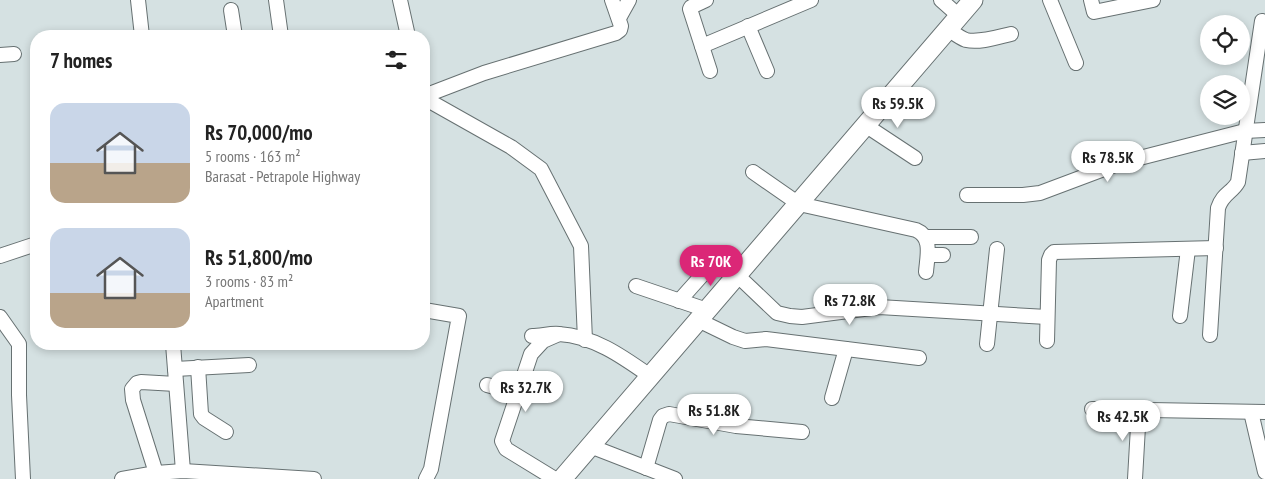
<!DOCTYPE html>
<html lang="en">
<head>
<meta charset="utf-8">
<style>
  :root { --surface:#fff; --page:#f2f2f2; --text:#222; --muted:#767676; --accent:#db2777 }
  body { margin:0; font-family:"PT Sans Narrow",sans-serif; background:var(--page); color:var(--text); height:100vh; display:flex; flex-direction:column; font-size:19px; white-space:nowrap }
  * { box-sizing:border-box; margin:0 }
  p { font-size:16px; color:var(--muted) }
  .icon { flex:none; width:28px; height:28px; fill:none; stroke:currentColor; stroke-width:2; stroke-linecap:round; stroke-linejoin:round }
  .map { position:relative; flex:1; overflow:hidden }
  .details { position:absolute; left:30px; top:30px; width:400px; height:320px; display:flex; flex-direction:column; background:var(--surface); border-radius:20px; box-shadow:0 2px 8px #0003 }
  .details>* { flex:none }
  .fabs { position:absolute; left:1200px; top:15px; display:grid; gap:10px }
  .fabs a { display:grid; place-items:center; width:50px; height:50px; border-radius:50%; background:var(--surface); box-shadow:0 2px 8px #0003; font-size:25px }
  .price { position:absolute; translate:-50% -42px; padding:0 11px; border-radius:18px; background:#fff; color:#222; font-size:16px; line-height:32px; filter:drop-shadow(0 1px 2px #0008) }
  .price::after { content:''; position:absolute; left:50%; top:30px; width:15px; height:11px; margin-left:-8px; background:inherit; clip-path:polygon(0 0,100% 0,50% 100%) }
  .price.active { background:var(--accent); color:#fff }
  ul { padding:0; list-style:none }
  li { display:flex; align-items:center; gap:15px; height:125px; padding:0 20px }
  li span { display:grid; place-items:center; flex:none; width:140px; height:100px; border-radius:15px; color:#555 }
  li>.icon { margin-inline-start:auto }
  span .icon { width:60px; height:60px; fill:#fffc; stroke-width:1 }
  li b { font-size:21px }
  h2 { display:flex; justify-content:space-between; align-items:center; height:60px; padding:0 20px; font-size:21px }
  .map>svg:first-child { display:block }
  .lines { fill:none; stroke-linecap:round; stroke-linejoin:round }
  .minor-casing { stroke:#677172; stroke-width:16 }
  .highway-casing { stroke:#677172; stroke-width:21 }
  .minor { stroke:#fff; stroke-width:14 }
  .highway { stroke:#fff; stroke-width:19 }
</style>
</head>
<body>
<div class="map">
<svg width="1265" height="479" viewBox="0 0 1265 479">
  <rect width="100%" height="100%" fill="#d5e1e2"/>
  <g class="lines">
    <defs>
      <g id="minor">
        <path d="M138,0L142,36"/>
        <path d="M276,0L281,36"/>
        <path d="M400,0L408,36"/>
        <path d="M706,0L691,7L690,9L710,71"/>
        <path d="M941,0L959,16"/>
        <path d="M1050,0L1076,63"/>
        <path d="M1091,0L1094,12L1153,0"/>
        <path d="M231,10L235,36"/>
        <path d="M619,18L629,0"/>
        <path d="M748,26L767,71"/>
        <path d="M948,29C954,33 960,38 966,40C980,43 998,37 1011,34"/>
        <path d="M702,46L811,0"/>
        <path d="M0,55L14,54"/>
        <path d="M424,96L484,73L616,33L620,30L621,26L612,0"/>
        <path d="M424,98L511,147L541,169L581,246L585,340"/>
        <path d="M865,125L915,158"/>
        <path d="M1242,153L1265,151"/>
        <path d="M753,172L799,204L916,230C933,237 927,257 926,272"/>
        <path d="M967,195H1023L1040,193L1120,163L1245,131L1265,130"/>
        <path d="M926,237H971"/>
        <path d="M928,255H943"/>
        <path d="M0,256L36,244"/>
        <path d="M737,275L777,313L790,316L802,317L879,307L1047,317"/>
        <path d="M636,286L707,310"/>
        <path d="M679,301L721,254"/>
        <path d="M424,310L459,316L431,469L426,479"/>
        <path d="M1180,316L1188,249"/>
        <path d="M0,317L19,344V395L23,479"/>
        <path d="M698,320L733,337L745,341L766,339L919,358"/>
        <path d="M1210,335L1218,208C1223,193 1232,193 1238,182L1262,21"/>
        <path d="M532,336C541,336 551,333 559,334C594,336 623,357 650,376"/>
        <path d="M1047,341L1049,260L1051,255L1054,252L1216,248"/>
        <path d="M173,344L183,471"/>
        <path d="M987,344L997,249"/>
        <path d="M198,367L201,414L204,418L226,432"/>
        <path d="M175,369L249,365"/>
        <path d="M487,385L517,393"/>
        <path d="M832,398L846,349"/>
        <path d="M1092,409L1265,412"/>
        <path d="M1251,412L1265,472"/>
        <path d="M590,446L675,479"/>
        <path d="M646,468L660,420L663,416L669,414L736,426L802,432"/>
        <path d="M156,473L133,400L132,389L137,383L141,382L176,384"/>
        <path d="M122,479L156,473L183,471L314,479"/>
        <path d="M555,479L506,449L502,441L531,354L543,341L559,334"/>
        <path d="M1135,479L1139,409"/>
      </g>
      <path id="highway" d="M562,479L973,0"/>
    </defs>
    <use href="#minor" class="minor-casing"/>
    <use href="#highway" class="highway-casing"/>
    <use href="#minor" class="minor"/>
    <use href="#highway" class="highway"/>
  </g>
</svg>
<div class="fabs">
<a><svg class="icon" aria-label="locate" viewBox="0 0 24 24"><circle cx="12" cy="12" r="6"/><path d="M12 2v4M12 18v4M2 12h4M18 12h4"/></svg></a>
<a><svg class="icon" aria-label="layers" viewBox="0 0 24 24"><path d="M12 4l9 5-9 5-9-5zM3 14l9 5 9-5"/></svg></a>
</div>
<b class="price" style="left:898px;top:129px">Rs 59.5K</b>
<b class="price" style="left:1108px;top:183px">Rs 78.5K</b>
<b class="price active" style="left:711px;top:287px">Rs 70K</b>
<b class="price" style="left:850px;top:326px">Rs 72.8K</b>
<b class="price" style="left:526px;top:413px">Rs 32.7K</b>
<b class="price" style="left:714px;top:436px">Rs 51.8K</b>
<b class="price" style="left:1123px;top:442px">Rs 42.5K</b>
<section class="details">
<h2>7 homes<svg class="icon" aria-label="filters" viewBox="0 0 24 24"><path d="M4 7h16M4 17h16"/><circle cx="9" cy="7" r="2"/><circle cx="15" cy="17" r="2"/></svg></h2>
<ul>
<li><span style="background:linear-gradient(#c9d6e8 60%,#b9a48a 0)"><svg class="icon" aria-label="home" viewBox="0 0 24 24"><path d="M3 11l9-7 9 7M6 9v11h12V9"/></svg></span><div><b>Rs 70,000/mo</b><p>5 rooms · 163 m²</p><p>Barasat - Petrapole Highway</p></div></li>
<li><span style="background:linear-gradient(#c9d6e8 65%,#b9a48a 0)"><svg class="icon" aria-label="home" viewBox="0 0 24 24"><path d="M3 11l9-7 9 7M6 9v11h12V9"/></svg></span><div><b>Rs 51,800/mo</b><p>3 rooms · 83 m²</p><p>Apartment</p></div></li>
</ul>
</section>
</div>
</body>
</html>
